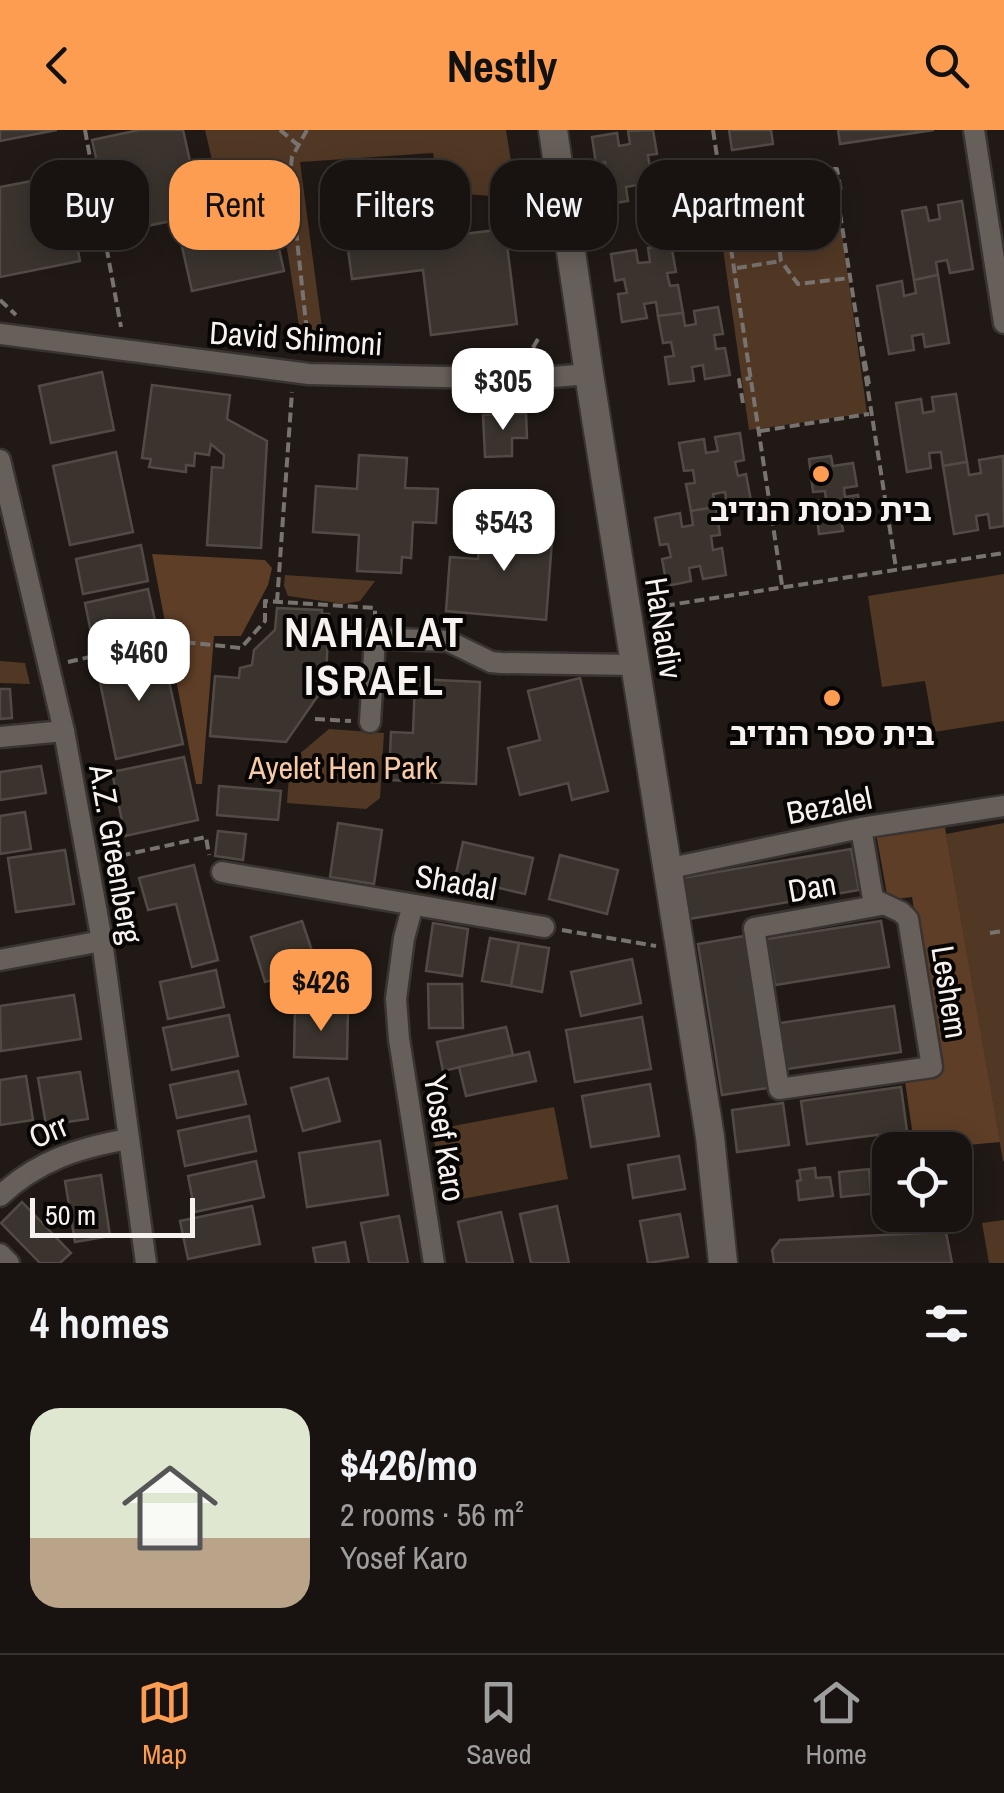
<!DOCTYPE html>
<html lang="en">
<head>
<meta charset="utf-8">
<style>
  :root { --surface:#181310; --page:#211c19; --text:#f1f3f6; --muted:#9f9e9f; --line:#363230; --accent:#fc9d52 }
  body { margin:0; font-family:"Archivo Narrow","Noto Sans Hebrew",sans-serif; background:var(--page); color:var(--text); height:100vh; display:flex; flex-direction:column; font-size:38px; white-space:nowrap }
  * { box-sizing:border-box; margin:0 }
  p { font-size:32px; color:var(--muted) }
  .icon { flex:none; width:55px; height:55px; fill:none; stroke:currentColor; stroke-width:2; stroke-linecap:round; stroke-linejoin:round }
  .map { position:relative; height:1133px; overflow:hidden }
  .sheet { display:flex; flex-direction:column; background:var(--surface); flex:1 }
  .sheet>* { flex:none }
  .guide { position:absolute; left:30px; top:30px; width:945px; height:90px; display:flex; gap:20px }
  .fabs { position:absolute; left:872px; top:1002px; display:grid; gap:20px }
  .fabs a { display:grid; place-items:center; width:100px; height:100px; border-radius:20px; background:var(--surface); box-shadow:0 5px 25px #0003,0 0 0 2px var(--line); font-size:50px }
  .scale { position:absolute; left:30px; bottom:25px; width:165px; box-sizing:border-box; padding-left:10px; border:5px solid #f7f2ef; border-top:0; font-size:28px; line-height:35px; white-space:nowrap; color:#f7f2ef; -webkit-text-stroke:8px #080604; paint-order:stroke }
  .price { position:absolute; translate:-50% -85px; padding:0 22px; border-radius:20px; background:#fff; color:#222; font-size:32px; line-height:65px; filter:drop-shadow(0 2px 5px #0008) }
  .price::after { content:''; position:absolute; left:50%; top:60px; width:30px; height:22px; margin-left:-15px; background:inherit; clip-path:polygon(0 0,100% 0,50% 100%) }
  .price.active { background:var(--accent); color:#111 }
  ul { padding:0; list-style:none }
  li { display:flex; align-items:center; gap:30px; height:250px; padding:0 30px }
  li+li { border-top:2px solid var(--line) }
  li span { display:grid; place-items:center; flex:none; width:280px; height:200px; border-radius:30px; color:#555 }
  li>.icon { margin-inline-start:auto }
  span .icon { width:120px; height:120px; fill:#fffc; stroke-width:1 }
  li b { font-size:42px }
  h2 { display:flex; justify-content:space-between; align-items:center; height:120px; padding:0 30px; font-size:42px }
  .tag { padding:0 35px; border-radius:30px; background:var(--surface); box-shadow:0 5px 25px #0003,0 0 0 2px var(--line); font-size:35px; line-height:90px }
  .tag.active { background:var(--accent); color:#111 }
  header { display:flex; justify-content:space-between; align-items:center; height:130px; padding:0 30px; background:var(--accent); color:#111; font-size:45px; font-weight:800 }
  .menu { display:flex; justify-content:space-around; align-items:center; height:140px; border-top:2px solid var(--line); background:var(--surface); font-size:28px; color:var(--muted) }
  .menu a { display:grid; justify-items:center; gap:5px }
  .menu .active { color:var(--accent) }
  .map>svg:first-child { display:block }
  .green { fill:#513825 }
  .forest { fill:#5e3e27 }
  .building { fill:#3a332e; stroke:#524a44; stroke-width:2.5 }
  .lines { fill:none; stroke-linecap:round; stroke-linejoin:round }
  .street-casing { stroke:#393432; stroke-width:25 }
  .secondary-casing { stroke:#393432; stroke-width:32 }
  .path { stroke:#797370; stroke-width:4; stroke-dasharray:10 5; stroke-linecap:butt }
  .street { stroke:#675f59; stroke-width:20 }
  .secondary { stroke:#675f59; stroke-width:28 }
  .poi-dot { fill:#fc9d52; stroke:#080604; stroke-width:4 }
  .labels { text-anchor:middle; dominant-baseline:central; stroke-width:8; stroke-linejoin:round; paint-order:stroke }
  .street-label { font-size:32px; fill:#f7f2ef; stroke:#080604 }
  .poi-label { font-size:32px; font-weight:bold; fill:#f7f2ef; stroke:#080604 }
  .park-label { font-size:32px; fill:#f8c9a7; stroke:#080604 }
  .district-label { font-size:42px; font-weight:bold; letter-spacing:2.5px; fill:#f7f2ef; stroke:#080604 }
</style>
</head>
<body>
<header><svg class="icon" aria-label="back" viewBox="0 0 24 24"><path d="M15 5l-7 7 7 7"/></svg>Nestly<svg class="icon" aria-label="search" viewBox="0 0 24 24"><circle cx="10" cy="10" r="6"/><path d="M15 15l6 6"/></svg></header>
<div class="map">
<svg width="1004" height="1133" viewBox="0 0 1004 1133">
  <rect width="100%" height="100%" fill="#201915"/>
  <g class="green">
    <path d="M205,0H506L517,68L440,62L433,23L300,32L324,213L302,215L274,35L215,43Z"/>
    <path d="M833,39L867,283L749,300L714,56Z"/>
    <path d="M1004,444V591L934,602L925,551L882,557L868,466Z"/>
    <path d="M285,445L375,451L360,471L344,474L288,466L284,456Z"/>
    <path d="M0,531L25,533L30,554L0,553Z"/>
    <path d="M329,599L384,603L380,668L366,679L287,673L290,632Z"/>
    <path d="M1004,693V1031H1003L946,704Z"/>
    <path d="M554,977L568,1049L446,1072L432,1000Z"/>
    <path d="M1004,1090V1133H989L982,1093Z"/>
  </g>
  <g class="forest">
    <path d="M152,424L265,430L272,438L268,455L241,506H214L202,654H196Z"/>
    <path d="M944,692L1000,1012L915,1020L905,951L940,945L912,767L888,770L876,703Z"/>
  </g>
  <g class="building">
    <path d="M0,0H57L0,11Z"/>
    <path d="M139,0H183L197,62L263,47L284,141L192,161L176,90L113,103L92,10Z"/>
    <path d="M653,0L657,24L648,25L650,39L659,38L663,65L640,69L637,55L626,57L628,71L603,75L599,47L607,45L605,32L596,34L592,7L617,3L619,16L630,14L628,1Z"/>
    <path d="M729,0H771L773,14L732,20Z"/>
    <path d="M838,0H934L840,14Z"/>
    <path d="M429,33L439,107L505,99L517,194L431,205L423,140L352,149L338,45Z"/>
    <path d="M63,45L80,131L0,147V57Z"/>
    <path d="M962,71L973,139L950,143L947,130L936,132L938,145L914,150L902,81L926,77L929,91L940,89L938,75Z"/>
    <path d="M671,114L676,142L667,143L670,156L678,155L683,183L658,186L656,172L644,174L647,188L622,192L618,164L627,163L624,149L615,151L611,124L636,120L638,133L650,132L648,118Z"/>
    <path d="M938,145L949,213L925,217L923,204L912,206L914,220L889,224L877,156L902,151L904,166L916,163L914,150Z"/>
    <path d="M718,177L723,204L714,205L716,219L725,218L730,245L705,249L703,235L692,237L694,251L669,254L665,227L674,226L671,212L663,213L658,186L683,183L685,196L696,194L694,181Z"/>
    <path d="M102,242L114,300L51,313L39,256Z"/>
    <path d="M152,255L230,265L227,289L267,311L261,418L207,415L212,337L223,338L224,325L211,314L209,325L195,323L194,336L186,335V342L149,337L151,329L142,328Z"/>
    <path d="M956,264L967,332L943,336L941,322L929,323L931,338L907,342L896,273L921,269L923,283L934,281L932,267Z"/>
    <path d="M526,283L527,308H512V326L485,327L483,285Z"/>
    <path d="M740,303L744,330L735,332L738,346L746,344L751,371L727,375L725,362L713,364L716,377L691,381L686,354L695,353L693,340L684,341L679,313L704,309L706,323L718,321L715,307Z"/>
    <path d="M116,322L133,402L70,415L53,336Z"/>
    <path d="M359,325L407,328L405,358L438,359L436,393L413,392L411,428L402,427L401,443L357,441L359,405L313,402L316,356L357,359Z"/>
    <path d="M831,326L833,336L853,333L857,356L844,358L845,367L858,365L861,388L841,391L843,401L819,404L815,371L826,370L825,361L813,362L809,329Z"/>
    <path d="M1003,326L1004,396L990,398L988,384L976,386L978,400L954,404L943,336L967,332L969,345L981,343L979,330Z"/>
    <path d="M716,377L720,405L711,406L713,420L722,418L726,445L703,449L700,436L689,438L691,451L667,456L662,429L671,427L668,414L660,415L655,388L680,383L682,397L693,395L691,381Z"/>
    <path d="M481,392L553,398L546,490L446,481L450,427L478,429Z"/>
    <path d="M141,415L148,451L83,464L76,429Z"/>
    <path d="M148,459L158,504L94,517L85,473Z"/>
    <path d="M277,478L322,480V484H329L326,548L320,547L319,564L286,612L210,606L215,546L239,548L240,538L252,535L254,520L275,500Z"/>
    <path d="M162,520L183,614L116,629L96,533Z"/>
    <path d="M580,548L608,661L572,670L568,653L520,665L508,618L540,610L528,561Z"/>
    <path d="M415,549L480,552L476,654L389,650L391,602L413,603Z"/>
    <path d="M0,559H10L12,588L0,589Z"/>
    <path d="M184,627L198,690L125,706L112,642Z"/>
    <path d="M41,636L46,663L0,670V642Z"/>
    <path d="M219,656L281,661L278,690L217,685Z"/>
    <path d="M25,682L31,719L0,724V686Z"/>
    <path d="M338,693L382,700L374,754L330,747Z"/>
    <path d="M218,701L246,704L243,730L215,726Z"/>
    <path d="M463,712L533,728L525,764L455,748Z"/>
    <path d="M851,719L859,760L689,789L682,748Z"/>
    <path d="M65,720L74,774L16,782L8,728Z"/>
    <path d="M560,725L618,740L607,784L549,769Z"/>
    <path d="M194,735L218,830L192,837L176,774L148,780L139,748Z"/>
    <path d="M302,791L317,836L265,852L251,807Z"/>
    <path d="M881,791L889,837L775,855L767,809Z"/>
    <path d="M433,793L468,799L462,846L426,841Z"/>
    <path d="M744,806L768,958L722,965L698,814Z"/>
    <path d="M490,808L519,813L511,856L482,851Z"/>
    <path d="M519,813L549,818L542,862L511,856Z"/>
    <path d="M632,829L641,873L581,886L571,842Z"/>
    <path d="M216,840L224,877L168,889L160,852Z"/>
    <path d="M428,854H462L463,898H429Z"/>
    <path d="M74,865L81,909L1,921L0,876Z"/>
    <path d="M894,876L901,922L787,939L780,893Z"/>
    <path d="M295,878L348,880L347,929L294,927Z"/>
    <path d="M229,885L238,926L172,940L163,898Z"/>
    <path d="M642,887L651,939L575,952L566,900Z"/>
    <path d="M506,897L513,925L443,941L437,912Z"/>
    <path d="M529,922L536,951L466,966L459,937Z"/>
    <path d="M238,941L246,974L177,988L170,955Z"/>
    <path d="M80,942L88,989L46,995L38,948Z"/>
    <path d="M26,946L33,990L0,995V950Z"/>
    <path d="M328,948L340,991L303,1001L291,958Z"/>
    <path d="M650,954L659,1006L591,1017L582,966Z"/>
    <path d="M901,957L907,1001L807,1014L801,971Z"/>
    <path d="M783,973L789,1015L737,1022L732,980Z"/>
    <path d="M249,986L256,1021L185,1036L178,1001Z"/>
    <path d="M380,1011L388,1065L307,1077L299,1023Z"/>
    <path d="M679,1026L685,1059L633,1068L628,1035Z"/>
    <path d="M256,1031L264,1067L195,1082L188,1046Z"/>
    <path d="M815,1038L816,1048L830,1047L833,1066L799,1070L797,1051L801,1050L799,1040Z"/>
    <path d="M869,1039L871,1064L841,1067L839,1042Z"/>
    <path d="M101,1045L110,1106L75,1112L65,1051Z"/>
    <path d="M22,1072L71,1123L60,1133H40L1,1093Z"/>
    <path d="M252,1076L260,1114L188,1129L180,1091Z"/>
    <path d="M557,1076L569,1133H531L520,1084Z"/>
    <path d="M501,1082L513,1133H467L458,1092Z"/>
    <path d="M680,1084L688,1127L648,1133L640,1091Z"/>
    <path d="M399,1086L408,1133H369L361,1093Z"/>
    <path d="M946,1102L952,1133H774L772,1120L780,1110Z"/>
    <path d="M345,1112L349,1133H316L313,1118Z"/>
  </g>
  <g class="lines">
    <defs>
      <g id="street">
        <path d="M974,0L1004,193"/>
        <path d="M0,204L309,244L528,249L589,244"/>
        <path d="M0,330L64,601L102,811L146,1133"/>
        <path d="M370,592L375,508L448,511L491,532L501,533L636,535"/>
        <path d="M0,607L64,601"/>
        <path d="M861,698L873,769L901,782L908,789L932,937L779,959L754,798L881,775"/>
        <path d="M666,739L861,698L1004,676"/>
        <path d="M222,742L544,797"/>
        <path d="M413,775L404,808L396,869L399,909L434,1133"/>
        <path d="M0,830L102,811"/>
        <path d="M0,1066C37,1031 78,1018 128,1009"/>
        <path d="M0,1124L9,1133"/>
      </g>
      <path id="secondary" d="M553,0L589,244L710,1007L723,1133"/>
    </defs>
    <use href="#street" class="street-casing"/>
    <use href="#secondary" class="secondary-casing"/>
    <g class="path">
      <path d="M85,0L121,197"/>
      <path d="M280,0L298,15"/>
      <path d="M307,0L292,27L290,45L309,221"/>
      <path d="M713,0L782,455"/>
      <path d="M833,39L896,438"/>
      <path d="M833,39H837L841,62"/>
      <path d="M774,77L781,131L798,154L850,148"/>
      <path d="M729,84L838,68"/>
      <path d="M715,90L710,56L721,55"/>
      <path d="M737,138L781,131"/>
      <path d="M0,170L16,185"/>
      <path d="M862,216L869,254"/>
      <path d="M522,227L530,223L538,209"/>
      <path d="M743,273L739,250L751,248"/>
      <path d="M760,301L869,284"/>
      <path d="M277,472L292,262"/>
      <path d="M650,478L1004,423"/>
      <path d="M68,532L164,510L241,518L265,491V471L375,478V488"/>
      <path d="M315,589L351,591"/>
      <path d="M106,729L206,707L209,725"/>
      <path d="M562,800L656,816"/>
      <path d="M990,803L1004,801"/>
    </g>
    <use href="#street" class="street"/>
    <use href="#secondary" class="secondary"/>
  </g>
  <g class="poi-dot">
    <circle cx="821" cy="344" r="10"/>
    <circle cx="832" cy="568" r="10"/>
  </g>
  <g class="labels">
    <g class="street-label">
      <text transform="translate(296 208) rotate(4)">David Shimoni</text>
      <text transform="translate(664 498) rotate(81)">HaNadiv</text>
      <text transform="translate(829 675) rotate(-11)">Bezalel</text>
      <text transform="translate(116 724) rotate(80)">A.Z. Greenberg</text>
      <text transform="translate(456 752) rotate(10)">Shadal</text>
      <text transform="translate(812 757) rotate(-10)">Dan</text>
      <text transform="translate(950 862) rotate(81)">Leshem</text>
      <text transform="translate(48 1001) rotate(-23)">Orr</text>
      <text transform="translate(445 1008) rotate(81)">Yosef Karo</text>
    </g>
    <g class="poi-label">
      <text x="821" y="379">בית כנסת הנדיב</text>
      <text x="832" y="603">בית ספר הנדיב</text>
    </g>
    <g class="park-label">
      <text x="343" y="637">Ayelet Hen Park</text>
    </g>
    <g class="district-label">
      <text x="375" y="502">NAHALAT<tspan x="375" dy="48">ISRAEL</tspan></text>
    </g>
  </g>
</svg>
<div class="fabs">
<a><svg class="icon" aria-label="locate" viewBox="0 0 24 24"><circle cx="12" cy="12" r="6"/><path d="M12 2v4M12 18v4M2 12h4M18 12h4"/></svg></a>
</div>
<div class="scale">50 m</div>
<b class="price" style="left:503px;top:303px">$305</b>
<b class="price" style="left:504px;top:444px">$543</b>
<b class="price" style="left:139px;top:574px">$460</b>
<b class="price active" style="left:321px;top:904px">$426</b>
<div class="guide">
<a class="tag">Buy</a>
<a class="tag active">Rent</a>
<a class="tag">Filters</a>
<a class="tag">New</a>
<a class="tag">Apartment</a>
</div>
</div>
<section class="sheet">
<h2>4 homes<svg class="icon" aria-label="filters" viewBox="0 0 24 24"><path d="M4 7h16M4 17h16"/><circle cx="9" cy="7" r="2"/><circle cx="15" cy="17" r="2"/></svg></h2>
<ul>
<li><span style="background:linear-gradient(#dfe7d0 65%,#b9a48a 0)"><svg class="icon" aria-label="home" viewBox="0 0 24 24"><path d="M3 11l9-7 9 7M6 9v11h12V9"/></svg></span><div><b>$426/mo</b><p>2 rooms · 56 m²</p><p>Yosef Karo</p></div></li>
</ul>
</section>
<nav class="menu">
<a class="active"><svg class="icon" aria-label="map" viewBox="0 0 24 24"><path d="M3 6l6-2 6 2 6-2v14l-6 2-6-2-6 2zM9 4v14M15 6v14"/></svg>Map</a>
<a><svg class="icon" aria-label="saved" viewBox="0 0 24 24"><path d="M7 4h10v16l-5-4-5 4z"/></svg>Saved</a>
<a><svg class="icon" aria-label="home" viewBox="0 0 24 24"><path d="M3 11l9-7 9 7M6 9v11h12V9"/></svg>Home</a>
</nav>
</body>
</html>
